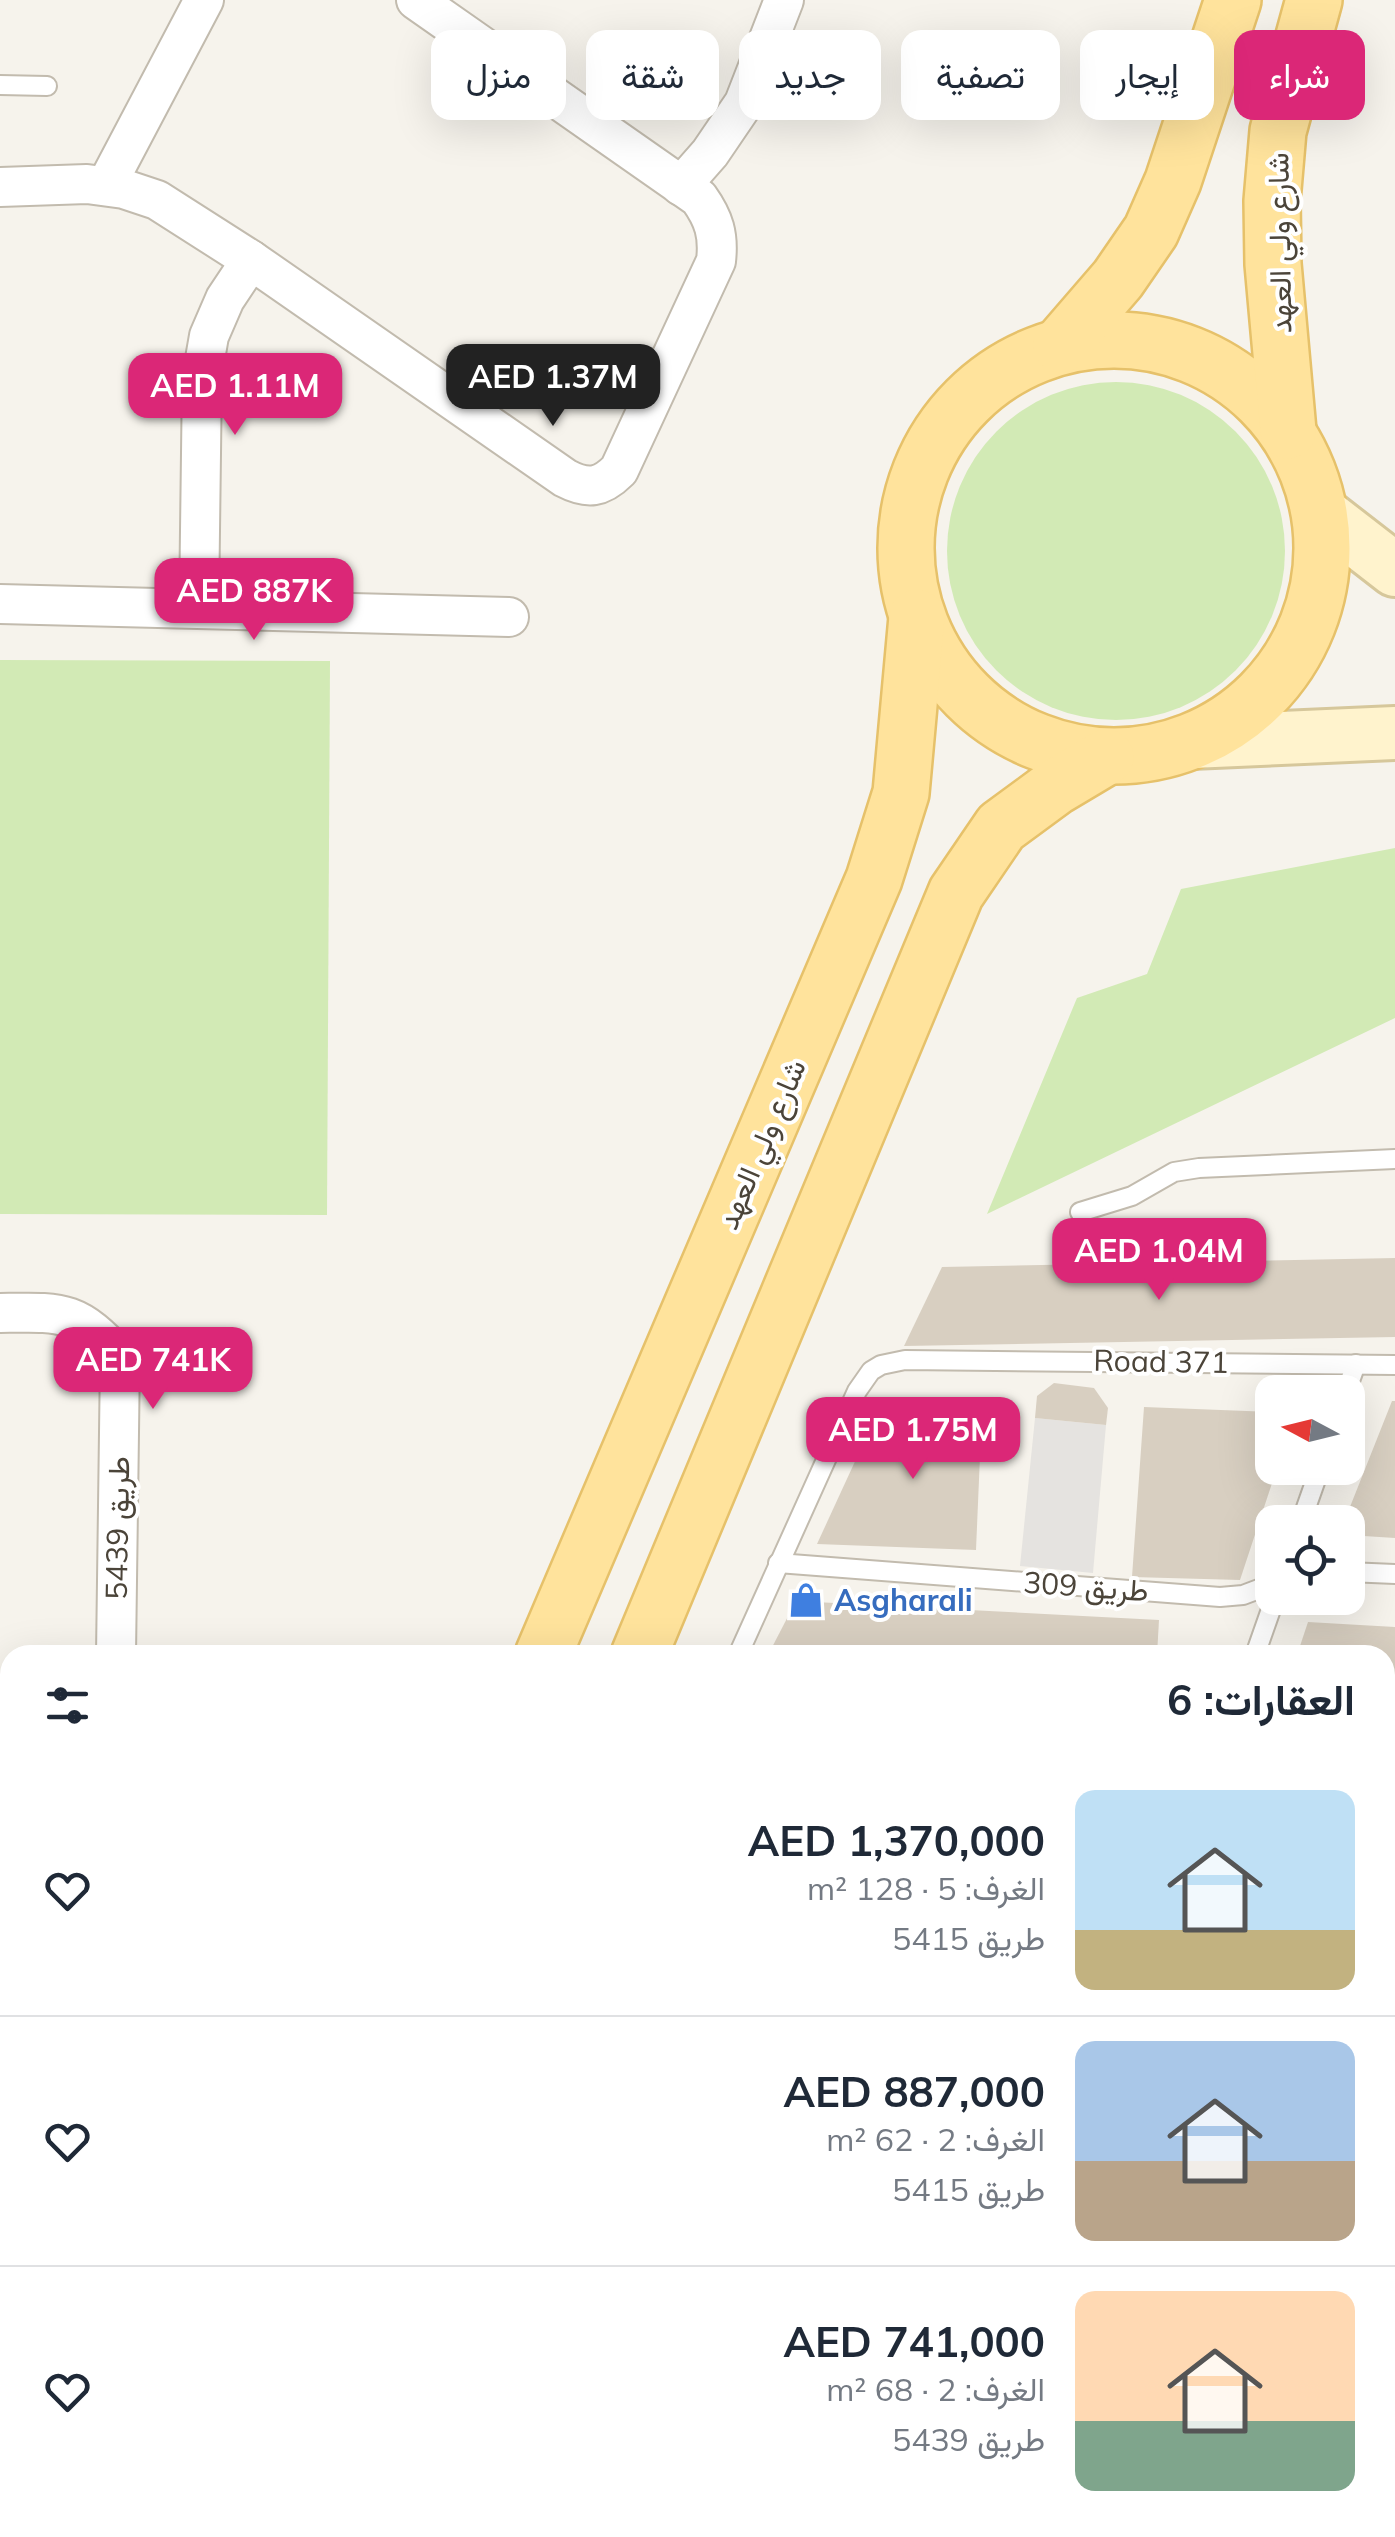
<!DOCTYPE html>
<html lang="ar">
<head>
<meta charset="utf-8">
<style>
  :root { --surface:#fff; --page:#f6f6f7; --text:#1f2937; --muted:#747a83; --line:#e0e1e3; --accent:#db2777 }
  body { margin:0; font-family:Mulish,Vazirmatn,sans-serif; background:var(--page); color:var(--text); direction:rtl; height:100vh; display:flex; flex-direction:column; font-size:38px; white-space:nowrap }
  * { box-sizing:border-box; margin:0 }
  p { font-size:32px; color:var(--muted) }
  .icon { flex:none; width:55px; height:55px; fill:none; stroke:currentColor; stroke-width:2; stroke-linecap:round; stroke-linejoin:round }
  .map { position:relative; flex:1; overflow:hidden; direction:ltr }
  .side { position:absolute; left:0px; top:1645px; width:1395px; height:892px; display:flex; flex-direction:column; background:var(--surface); border-radius:30px 30px 0 0; box-shadow:0 10px 40px #0002; direction:rtl }
  .side>* { flex:none }
  .hud { position:absolute; left:30px; top:30px; width:1335px; height:90px; direction:rtl; display:flex; gap:20px }
  .needle { width:65px; rotate:277deg }
  .buttons { position:absolute; left:1255px; top:1375px; display:grid; gap:20px }
  .buttons a { display:grid; place-items:center; width:110px; height:110px; border-radius:20px; background:var(--surface); box-shadow:0 10px 40px #0002; font-size:50px }
  .price { position:absolute; translate:-50% -85px; padding:0 22px; border-radius:20px; background:var(--accent); color:#fff; font-size:32px; line-height:65px; filter:drop-shadow(0 2px 5px #0008) }
  .price::after { content:''; position:absolute; left:50%; top:60px; width:30px; height:22px; margin-left:-15px; background:inherit; clip-path:polygon(0 0,100% 0,50% 100%) }
  .price.on { background:#222; color:#fff }
  ul { padding:0; list-style:none }
  li { display:flex; align-items:center; gap:30px; height:250px; padding:0 40px }
  li+li { border-top:2px solid var(--line) }
  li span { display:grid; place-items:center; flex:none; width:280px; height:200px; border-radius:20px; color:#555 }
  li>.icon { margin-inline-start:auto }
  span .icon { width:120px; height:120px; fill:#fffc; stroke-width:1 }
  li b { font-size:42px }
  h2 { display:flex; justify-content:space-between; align-items:center; height:120px; padding:0 40px; font-size:42px }
  .tag { padding:0 35px; border-radius:20px; background:var(--surface); box-shadow:0 10px 40px #0002; font-size:35px; line-height:90px }
  .tag.on { background:var(--accent); color:#fff }
  .map>svg:first-child { display:block }
  .green { fill:#d2eab5 }
  .parking { fill:#e5e3e0 }
  .building { fill:#d8cfc1 }
  .lines { fill:none; stroke-linecap:round; stroke-linejoin:round }
  .lane-casing { stroke:#c2bbae; stroke-width:22 }
  .street-casing { stroke:#c2bbae; stroke-width:42 }
  .secondary-casing { stroke:#d6c79b; stroke-width:58 }
  .primary-casing { stroke:#e6c16a; stroke-width:60 }
  .lane { stroke:#fff; stroke-width:18 }
  .street { stroke:#fff; stroke-width:38 }
  .secondary { stroke:#fff3cd; stroke-width:52 }
  .primary { stroke:#ffe39c; stroke-width:55 }
  .labels { text-anchor:middle; dominant-baseline:central; stroke-width:8; stroke-linejoin:round; paint-order:stroke }
  .street-label { font-size:30px; fill:#4b4439; stroke:#fff }
  .shop-label { font-size:30px; font-weight:bold; fill:#366cbe; stroke:#fff; text-anchor:start }
</style>
</head>
<body>
<div class="map">
<svg width="1395" height="2537" viewBox="0 0 1395 2537">
  <rect width="100%" height="100%" fill="#f6f3ec"/>
  <g class="green">
    <circle cx="1116" cy="551" r="169"/>
    <path d="M0,660L330,661L327,1215L0,1214Z"/>
    <path d="M1395,848V1018L987,1214L1077,998L1147,974L1181,889Z"/>
  </g>
  <path class="parking" d="M1035,1418L1106,1425L1093,1573L1020,1566Z"/>
  <g class="building">
    <path d="M1395,1258V1337L904,1346L942,1267Z"/>
    <path d="M1054,1383L1094,1388L1108,1408L1106,1425L1035,1418L1037,1396Z"/>
    <path d="M1392,1401H1395V1538L1348,1535V1522H1344Z"/>
    <path d="M881,1405L982,1409L976,1550L817,1544Z"/>
    <path d="M1144,1407L1272,1412V1468H1277L1240,1580L1132,1577Z"/>
    <path d="M796,1601L1159,1620L1157,1655H768Z"/>
    <path d="M1308,1622L1395,1627V1790L1385,1789V1655H1297Z"/>
    <path d="M1385,1890L1395,1891V2021L1385,2018Z"/>
    <path d="M1385,2126L1395,2129V2435L1385,2432Z"/>
    <path d="M419,2528H556L553,2537H414Z"/>
    <path d="M790,2528H927L923,2537H816Z"/>
    <path d="M1013,2528H1276L1302,2536L1091,2537L1070,2530L1068,2537H1010Z"/>
  </g>
  <g class="lines">
    <defs>
      <g id="lane">
        <path d="M0,85L47,86"/>
        <path d="M1080,1212L1132,1196L1174,1172L1199,1168L1395,1159"/>
        <path d="M1346,1392L1356,1364"/>
        <path d="M1301,1522L1320,1468"/>
        <path d="M778,1563L1220,1597L1243,1595L1272,1584"/>
        <path d="M1348,1572L1395,1574"/>
        <path d="M738,1655L857,1391L871,1371L881,1365L905,1360L1395,1365"/>
        <path d="M1255,1655L1275,1598"/>
        <path d="M1385,1806L1395,1807"/>
        <path d="M1385,2067L1395,2070"/>
        <path d="M671,2528L699,2537"/>
        <path d="M340,2537L344,2528"/>
        <path d="M600,2537L603,2528"/>
        <path d="M958,2537L962,2528"/>
      </g>
      <g id="street">
        <path d="M106,186L204,0"/>
        <path d="M681,186L710,153L744,103L784,0"/>
        <path d="M0,187L87,184L124,189L157,200L251,260L565,478C588,490 601,488 619,470L716,261C719,235 714,219 699,198L416,0"/>
        <path d="M0,604L509,617"/>
        <path d="M199,608L202,376L209,336L225,299L251,260"/>
        <path d="M0,1313C62,1312 76,1309 120,1358L116,1655"/>
        <path d="M0,1863H10"/>
        <path d="M1385,2478L1395,2482"/>
        <path d="M1385,2517L1395,2520"/>
        <path d="M275,2537L280,2528"/>
      </g>
      <g id="secondary">
        <path d="M1319,511L1395,570"/>
        <path d="M1191,742L1395,733"/>
      </g>
      <g id="primary">
        <circle cx="1114" cy="548" r="208"/>
        <path d="M1061,345L1118,279L1151,231L1173,181L1233,0"/>
        <path d="M1288,431L1273,264L1272,201L1278,131L1314,0"/>
        <path d="M543,1655L874,879L901,793L917,617"/>
        <path d="M639,1655L956,893L1001,827L1054,788L1106,757"/>
        <path d="M151,2537L155,2528"/>
        <path d="M246,2537L251,2528"/>
      </g>
    </defs>
    <use href="#lane" class="lane-casing"/>
    <use href="#street" class="street-casing"/>
    <use href="#secondary" class="secondary-casing"/>
    <use href="#primary" class="primary-casing"/>
    <use href="#lane" class="lane"/>
    <use href="#street" class="street"/>
    <use href="#secondary" class="secondary"/>
    <use href="#primary" class="primary"/>
  </g>
  <defs>
    <symbol id="shop-bare" viewBox="-9 -9 18 18"><path d="M-5-2.5h2.3a2.7 3.5 0 0 1 5.4 0H5L5.5 6h-11ZM-1.5-2.5h3a1.5 2.3 0 0 0-3 0Z" fill="#3f7fe0" stroke="#fff" stroke-width="2.5" paint-order="stroke"/></symbol>
  </defs>
  <g fill-rule="evenodd">
    <use href="#shop-bare" x="781" y="1575" width="50" height="50"/>
  </g>
  <g class="labels">
    <g class="street-label">
      <text transform="translate(1279 243) rotate(-91)">شارع ولي العهد</text>
      <text transform="translate(761 1144) rotate(-67)">شارع ولي العهد</text>
      <text transform="translate(1161 1361) rotate(1)">Road 371</text>
      <text transform="translate(117 1528) rotate(-89)">طريق 5439</text>
      <text transform="translate(1086 1586) rotate(4)">طريق 309</text>
    </g>
    <g class="shop-label">
      <text x="834" y="1600">Asgharali</text>
    </g>
  </g>
</svg>
<div class="buttons">
<a><svg class="needle" viewBox="-14 -14 28 28"><path d="M0-13l5 13h-10z" fill="#e53935"/><path d="M0 13l5-13h-10z" fill="#747a83"/></svg></a>
<a><svg class="icon" aria-label="locate" viewBox="0 0 24 24"><circle cx="12" cy="12" r="6"/><path d="M12 2v4M12 18v4M2 12h4M18 12h4"/></svg></a>
</div>
<b class="price on" style="left:553px;top:429px">AED 1.37M</b>
<b class="price" style="left:235px;top:438px">AED 1.11M</b>
<b class="price" style="left:254px;top:643px">AED 887K</b>
<b class="price" style="left:1159px;top:1303px">AED 1.04M</b>
<b class="price" style="left:153px;top:1412px">AED 741K</b>
<b class="price" style="left:913px;top:1482px">AED 1.75M</b>
<div class="hud">
<a class="tag on">شراء</a>
<a class="tag">إيجار</a>
<a class="tag">تصفية</a>
<a class="tag">جديد</a>
<a class="tag">شقة</a>
<a class="tag">منزل</a>
</div>
<section class="side">
<h2>العقارات: 6<svg class="icon" aria-label="filters" viewBox="0 0 24 24"><path d="M4 7h16M4 17h16"/><circle cx="9" cy="7" r="2"/><circle cx="15" cy="17" r="2"/></svg></h2>
<ul>
<li><span style="background:linear-gradient(#bfe0f5 70%,#c2b280 0)"><svg class="icon" aria-label="home" viewBox="0 0 24 24"><path d="M3 11l9-7 9 7M6 9v11h12V9"/></svg></span><div><b>AED 1,370,000</b><p>الغرف: 5 · 128 m²</p><p>طريق 5415</p></div><svg class="icon" aria-label="heart" viewBox="0 0 24 24"><path d="M12 20l-8-8c-3-5 5-10 8-4 3-6 11-1 8 4z"/></svg></li>
<li><span style="background:linear-gradient(#a9c7e8 60%,#b9a48a 0)"><svg class="icon" aria-label="home" viewBox="0 0 24 24"><path d="M3 11l9-7 9 7M6 9v11h12V9"/></svg></span><div><b>AED 887,000</b><p>الغرف: 2 · 62 m²</p><p>طريق 5415</p></div><svg class="icon" aria-label="heart" viewBox="0 0 24 24"><path d="M12 20l-8-8c-3-5 5-10 8-4 3-6 11-1 8 4z"/></svg></li>
<li><span style="background:linear-gradient(#ffd9b3 65%,#7fa58c 0)"><svg class="icon" aria-label="home" viewBox="0 0 24 24"><path d="M3 11l9-7 9 7M6 9v11h12V9"/></svg></span><div><b>AED 741,000</b><p>الغرف: 2 · 68 m²</p><p>طريق 5439</p></div><svg class="icon" aria-label="heart" viewBox="0 0 24 24"><path d="M12 20l-8-8c-3-5 5-10 8-4 3-6 11-1 8 4z"/></svg></li>
</ul>
</section>
</div>
</body>
</html>
